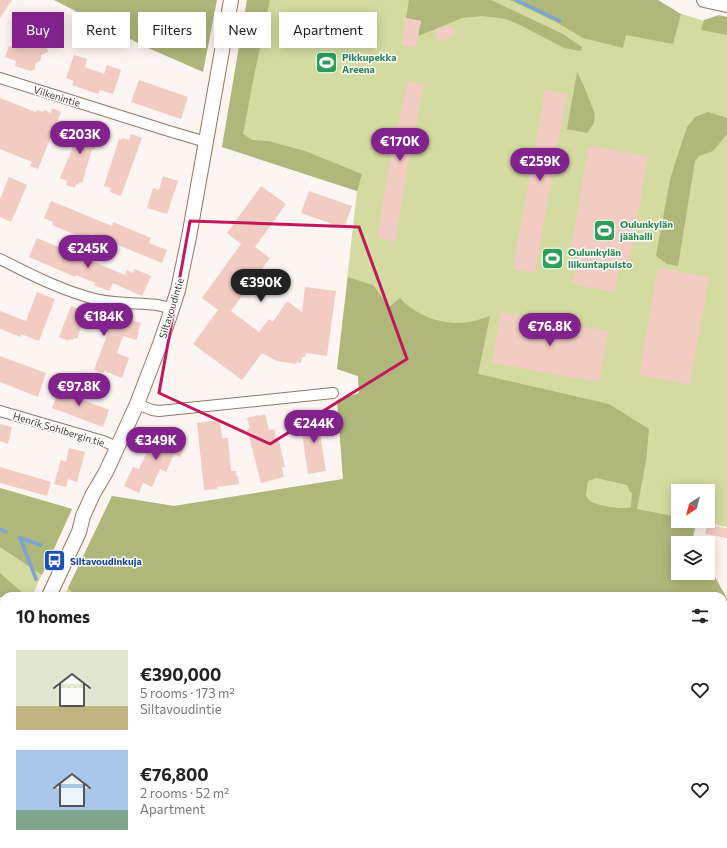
<!DOCTYPE html>
<html lang="en">
<head>
<meta charset="utf-8">
<style>
  :root { --surface:#fff; --page:#f2f2f2; --text:#222; --muted:#767676; --accent:#82228d }
  body { margin:0; font-family:Commissioner,sans-serif; background:var(--page); color:var(--text); height:100vh; display:flex; flex-direction:column; font-size:15px; white-space:nowrap }
  * { box-sizing:border-box; margin:0 }
  p { font-size:13px; color:var(--muted) }
  .icon { flex:none; width:22px; height:22px; fill:none; stroke:currentColor; stroke-width:2; stroke-linecap:round; stroke-linejoin:round }
  .map { position:relative; flex:1; overflow:hidden }
  .side { position:absolute; left:0px; top:592px; width:727px; height:256px; display:flex; flex-direction:column; background:var(--surface); border-radius:12px 12px 0 0; box-shadow:0 2px 10px #0003 }
  .side>* { flex:none }
  .banner { position:absolute; left:12px; top:12px; width:400px; height:36px; display:flex; gap:8px }
  .needle { width:26px; rotate:216deg }
  .tools { position:absolute; left:671px; top:484px; display:grid; gap:8px }
  .tools a { display:grid; place-items:center; width:44px; height:44px; border-radius:0px; background:var(--surface); box-shadow:0 2px 10px #0003; font-size:20px }
  .price { position:absolute; translate:-50% -34px; padding:0 9px; border-radius:14px; background:var(--accent); color:#fff; font-size:13px; line-height:26px; filter:drop-shadow(0 1px 2px #0008) }
  .price::after { content:''; position:absolute; left:50%; top:24px; width:12px; height:9px; margin-left:-6px; background:inherit; clip-path:polygon(0 0,100% 0,50% 100%) }
  .price.selected { background:#222; color:#fff }
  ul { padding:0; list-style:none }
  li { display:flex; align-items:center; gap:12px; height:100px; padding:0 16px }
  li span { display:grid; place-items:center; flex:none; width:112px; height:80px; border-radius:0px; color:#555 }
  li>.icon { margin-inline-start:auto }
  span .icon { width:48px; height:48px; fill:#fffc; stroke-width:1 }
  li b { font-size:17px }
  h2 { display:flex; justify-content:space-between; align-items:center; height:48px; padding:0 16px; font-size:17px }
  .tag { padding:0 14px; border-radius:0px; background:var(--surface); box-shadow:0 2px 10px #0003; font-size:14px; line-height:36px }
  .tag.selected { background:var(--accent); color:#fff }
  .map>svg:first-child { display:block }
  .green { fill:#d4dba0; fill-rule:evenodd }
  .forest { fill:#b0b77b; fill-rule:evenodd }
  .lines { fill:none; stroke-linecap:round; stroke-linejoin:round }
  .stream { stroke:#7ba5d2; stroke-width:3.5 }
  .building { fill:#f2ccc2 }
  .minor-casing { stroke:#947664; stroke-width:12 }
  .secondary-casing { stroke:#947664; stroke-width:16 }
  .minor { stroke:#fff; stroke-width:10 }
  .secondary { stroke:#fff; stroke-width:14 }
  .marked { fill:none; stroke:#c2185b; stroke-width:3; stroke-linejoin:round }
  .labels { text-anchor:middle; dominant-baseline:central; stroke-width:3; stroke-linejoin:round; paint-order:stroke }
  .leisure-label { font-size:10px; font-weight:bold; fill:#27864d; stroke:#fff; text-anchor:start }
  .street-label { font-size:10px; fill:#453830; stroke:#fff }
  .transit-label { font-size:10px; font-weight:bold; fill:#164399; stroke:#fff; text-anchor:start }
</style>
</head>
<body>
<div class="map">
<svg width="727" height="848" viewBox="0 0 727 848">
  <rect width="100%" height="100%" fill="#fcf5f1"/>
  <g class="green">
    <path d="M247,0H637L717,25L727,26V527L697,521L693,537L697,543H678V573H708V564L727,599V848H149L148,844H723V596H64L112,496L174,506L344,479L337,400L359,393L358,376L337,369L357,191L222,147ZM678,491H708V521H678Z"/>
    <path d="M0,488L72,509L32,596H4V598L0,597Z"/>
  </g>
  <g class="forest">
    <path d="M54,0H217L203,72L146,47Z"/>
    <path d="M247,0H270L253,81L243,134L252,140L268,141L305,151L362,174L357,191L222,147Z"/>
    <path d="M409,0H491L563,34L582,47L581,51L564,48L520,25L506,19L482,16L462,18L455,21L418,36L421,21L406,18Z"/>
    <path d="M510,0H658L681,14L673,44L626,35L623,48L583,38L556,22Z"/>
    <path d="M719,15L727,17V35L701,30L704,20Z"/>
    <path d="M577,72L583,84L595,114L594,123L587,133L567,129Z"/>
    <path d="M708,112L727,118V134L713,151L699,156L695,161L678,266L667,264L656,256L670,180L676,160L687,127L695,117Z"/>
    <path d="M348,277L373,285L389,307L400,298C419,319 451,328 478,320C482,319 486,317 490,316L478,374L609,404L649,429L646,461L637,509L678,517V521H696L693,537L697,543H678V573H708V564L727,599V720L723,719V596H394L385,594L350,592V595L351,596H76L68,588L112,496L174,506L343,479L337,400L359,393L358,376L337,369ZM596,478L627,485L630,492L632,493L631,507C623,510 600,506 592,502C589,501 587,498 586,495L588,481Z"/>
    <path d="M0,488L72,509L42,575L0,547Z"/>
    <path d="M0,573L26,596H4V598L0,597Z"/>
    <path d="M727,743V848H637L640,844H723V746Z"/>
    <path d="M148,844H167V848H149Z"/>
    <path d="M205,844H590L586,848H210Z"/>
  </g>
  <g class="lines">
    <g class="stream">
      <path d="M516,0L560,21"/>
      <path d="M0,529L6,532"/>
      <path d="M20,538L36,579"/>
      <path d="M20,538L41,545"/>
      <path d="M723,832H727"/>
    </g>
  </g>
  <g class="building">
    <path d="M0,0H12L0,18Z"/>
    <path d="M406,18L421,21L416,47L401,45Z"/>
    <path d="M43,21L60,26L61,35L54,37V43L47,47L48,52L41,55V60L35,64V69L31,71L15,66L16,61L5,57L9,46L15,48L18,39L21,40L24,31L28,32L30,22L42,26Z"/>
    <path d="M451,24L456,35L439,42L434,31Z"/>
    <path d="M74,55L87,59L85,67L104,74L107,65L121,70L113,94L100,90L98,94L72,85L74,81L66,78Z"/>
    <path d="M139,80L188,97L181,119L131,102Z"/>
    <path d="M408,81L424,84L409,161L395,242L377,238L392,149L389,148L392,126L398,127Z"/>
    <path d="M545,90L567,94L535,273L513,269Z"/>
    <path d="M0,98L36,112L37,110L43,112L44,110L51,113L52,108L61,112L38,169L30,166L32,162L0,149Z"/>
    <path d="M86,121L98,125L96,131L98,132L97,135L99,136L94,150L92,149L82,183L79,182L78,185L76,184L75,188L66,185L67,181L60,178L68,158H69L80,126L83,127Z"/>
    <path d="M131,134L142,138L121,196L110,192L111,188L104,186L119,139L121,140L122,138L129,140Z"/>
    <path d="M589,146L648,156L629,264L620,263L615,292L573,284L578,255L570,253Z"/>
    <path d="M163,176L178,181L167,214L147,208L153,188L159,190Z"/>
    <path d="M9,177L27,185L11,222L0,217V199Z"/>
    <path d="M261,186L286,204L255,247L270,258L257,275L265,280L256,293L248,287L231,311L259,332L269,319L273,322L287,301L302,312L305,287L336,291L327,356L306,353L305,357H302L301,363L297,362L296,364L277,361L262,353L242,380L193,344L218,310L202,298L241,244L227,233Z"/>
    <path d="M309,191L352,206L344,228L301,213Z"/>
    <path d="M51,201L112,226L113,222L151,238L149,243L167,250L162,263L91,234L88,240L52,225L53,222L44,218Z"/>
    <path d="M37,238L125,275L127,270L133,273L135,269L151,276L142,296L113,283L109,291L94,285L95,283L76,275L75,277L29,257Z"/>
    <path d="M658,268L709,277L690,384L639,375Z"/>
    <path d="M37,292L55,299L39,341L21,334V337L0,329V311L26,321Z"/>
    <path d="M71,306L79,309V307L104,317L107,312L126,319V318L141,323L138,331L139,332L136,340L123,336L117,353L129,358L122,378L104,371V373L94,370L108,333L104,331L106,327L84,319L77,339L74,338L73,340L69,339V341L59,337Z"/>
    <path d="M501,312L608,331L599,382L492,363Z"/>
    <path d="M0,356L46,373L38,397L0,382Z"/>
    <path d="M61,384L76,389L73,396L109,410L103,427L52,408Z"/>
    <path d="M265,414L269,430L274,429L277,441H279L285,467H282L284,477L261,483L247,429L250,428L247,418L259,415V416Z"/>
    <path d="M322,414L325,432L320,433L326,471L308,474L301,426L307,425L306,416Z"/>
    <path d="M220,420L222,438H228L231,471H236V476L238,475L239,484L217,487V489L204,490L197,423Z"/>
    <path d="M0,424L12,427L8,444L0,441Z"/>
    <path d="M162,427L182,436L178,444L185,447L180,457L174,454L166,472L160,469L152,487L143,483L139,493L124,486L133,467L139,469L147,452L153,455L161,437L157,436Z"/>
    <path d="M69,448L85,452L77,482L68,479L66,487L54,484L61,460L66,462Z"/>
    <path d="M0,467L51,482L47,496L0,483Z"/>
    <path d="M707,525L727,528V538L705,534Z"/>
  </g>
  <g class="lines">
    <defs>
      <g id="minor">
        <path d="M0,78L172,132L206,142"/>
        <path d="M0,259C31,275 65,292 99,300C119,304 138,303 157,305C162,306 167,307 172,309"/>
        <path d="M137,404L152,410L159,411L333,393"/>
        <path d="M0,411L103,441L117,447"/>
      </g>
      <g id="secondary">
        <path d="M704,0L727,5"/>
        <path d="M49,596L79,532L83,516L93,494L106,472L137,404L160,344L172,309L178,290L189,237L231,0"/>
        <path d="M4,733C0,767 1,798 4,831"/>
        <path d="M5,844V848"/>
      </g>
    </defs>
    <use href="#minor" class="minor-casing"/>
    <use href="#secondary" class="secondary-casing"/>
    <use href="#minor" class="minor"/>
    <use href="#secondary" class="secondary"/>
  </g>
  <path class="marked" d="M190,221L359,227L407,359L270,444L159,393Z"/>
  <defs>
    <symbol id="stadium-square" viewBox="-11 -11 22 22"><rect x="-9" y="-9" width="18" height="18" rx="4" fill="#2e9e5b" stroke="#fff"/><path d="M0-5a6.5 5 0 1 0 0 10a6.5 5 0 1 0 0-10ZM-3.5-1.8h7v3.6h-7Z" fill="#fff"/></symbol>
    <symbol id="bus-square" viewBox="-11 -11 22 22"><rect x="-9" y="-9" width="18" height="18" rx="4" fill="#1a4fb4" stroke="#fff"/><path d="M-5-6H5V4H4V6H2V4H-2V6H-4V4H-5ZM-3.5-4V0h7V-4ZM-3.5 1.2v1.5H-2V1.2ZM2 1.2v1.5H3.5V1.2Z" fill="#fff"/></symbol>
  </defs>
  <g fill-rule="evenodd">
    <use href="#stadium-square" x="314" y="50" width="25" height="25"/>
    <use href="#stadium-square" x="592" y="218" width="25" height="25"/>
    <use href="#stadium-square" x="540" y="246" width="25" height="25"/>
    <use href="#bus-square" x="42" y="548" width="25" height="25"/>
  </g>
  <g class="labels">
    <g class="leisure-label">
      <text x="342" y="57">Pikkupekka<tspan x="342" dy="12">Areena</tspan></text>
      <text x="620" y="224">Oulunkylän<tspan x="620" dy="12">jäähalli</tspan></text>
      <text x="568" y="252">Oulunkylän<tspan x="568" dy="12">liikuntapuisto</tspan></text>
    </g>
    <g class="street-label">
      <text transform="translate(57 96) rotate(17)">Vilkenintie</text>
      <text transform="translate(171 308) rotate(-73)">Siltavoudintie</text>
      <text transform="translate(59 429) rotate(17)">Henrik Sohlbergin tie</text>
    </g>
    <g class="transit-label">
      <text x="70" y="561">Siltavoudinkuja</text>
    </g>
  </g>
</svg>
<div class="tools">
<a><svg class="needle" viewBox="-14 -14 28 28"><path d="M0-13l5 13h-10z" fill="#e53935"/><path d="M0 13l5-13h-10z" fill="#767676"/></svg></a>
<a><svg class="icon" aria-label="layers" viewBox="0 0 24 24"><path d="M12 4l9 5-9 5-9-5zM3 14l9 5 9-5"/></svg></a>
</div>
<b class="price" style="left:80px;top:155px">€203K</b>
<b class="price" style="left:400px;top:162px">€170K</b>
<b class="price" style="left:540px;top:182px">€259K</b>
<b class="price" style="left:88px;top:269px">€245K</b>
<b class="price selected" style="left:261px;top:303px">€390K</b>
<b class="price" style="left:104px;top:337px">€184K</b>
<b class="price" style="left:550px;top:347px">€76.8K</b>
<b class="price" style="left:79px;top:407px">€97.8K</b>
<b class="price" style="left:314px;top:444px">€244K</b>
<b class="price" style="left:156px;top:461px">€349K</b>
<div class="banner">
<a class="tag selected">Buy</a>
<a class="tag">Rent</a>
<a class="tag">Filters</a>
<a class="tag">New</a>
<a class="tag">Apartment</a>
</div>
<section class="side">
<h2>10 homes<svg class="icon" aria-label="filters" viewBox="0 0 24 24"><path d="M4 7h16M4 17h16"/><circle cx="9" cy="7" r="2"/><circle cx="15" cy="17" r="2"/></svg></h2>
<ul>
<li><span style="background:linear-gradient(#dfe7d0 70%,#c2b280 0)"><svg class="icon" aria-label="home" viewBox="0 0 24 24"><path d="M3 11l9-7 9 7M6 9v11h12V9"/></svg></span><div><b>€390,000</b><p>5 rooms · 173 m²</p><p>Siltavoudintie</p></div><svg class="icon" aria-label="heart" viewBox="0 0 24 24"><path d="M12 20l-8-8c-3-5 5-10 8-4 3-6 11-1 8 4z"/></svg></li>
<li><span style="background:linear-gradient(#a9c7e8 75%,#7fa58c 0)"><svg class="icon" aria-label="home" viewBox="0 0 24 24"><path d="M3 11l9-7 9 7M6 9v11h12V9"/></svg></span><div><b>€76,800</b><p>2 rooms · 52 m²</p><p>Apartment</p></div><svg class="icon" aria-label="heart" viewBox="0 0 24 24"><path d="M12 20l-8-8c-3-5 5-10 8-4 3-6 11-1 8 4z"/></svg></li>
</ul>
</section>
</div>
</body>
</html>
